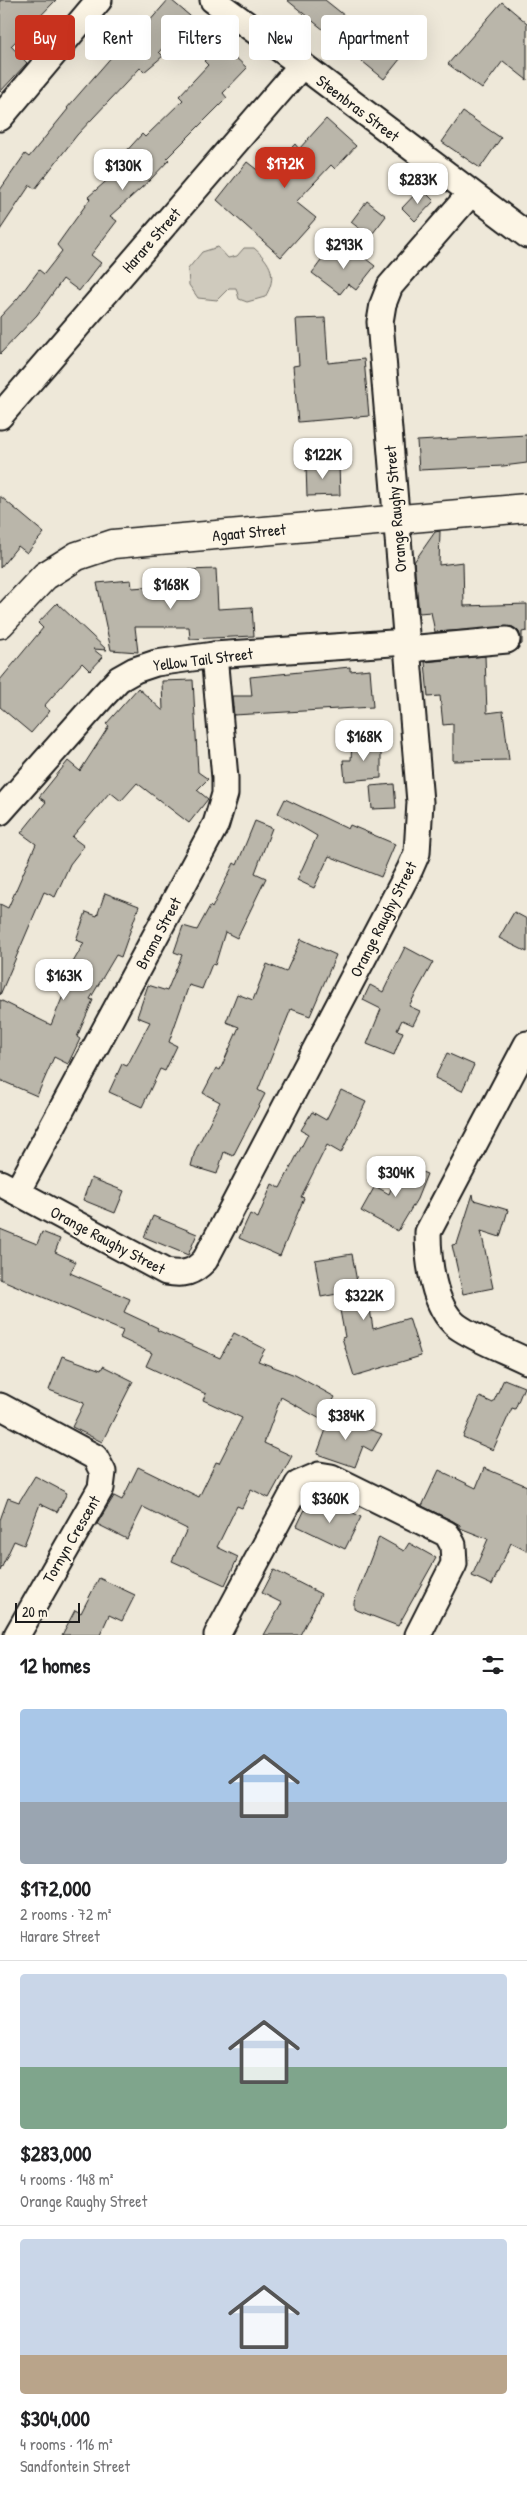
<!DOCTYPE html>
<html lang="en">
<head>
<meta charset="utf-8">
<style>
  :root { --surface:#fff; --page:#f6f6f6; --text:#202124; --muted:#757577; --line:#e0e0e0; --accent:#c8321e }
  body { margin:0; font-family:"Patrick Hand",sans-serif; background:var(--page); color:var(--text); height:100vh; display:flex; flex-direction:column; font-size:19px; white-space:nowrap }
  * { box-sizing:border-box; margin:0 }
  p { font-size:16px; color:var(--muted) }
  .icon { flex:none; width:28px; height:28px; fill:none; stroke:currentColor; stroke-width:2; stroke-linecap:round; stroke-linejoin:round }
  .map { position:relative; height:1635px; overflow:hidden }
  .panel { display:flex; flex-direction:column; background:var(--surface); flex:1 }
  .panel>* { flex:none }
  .top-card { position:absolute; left:15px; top:15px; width:498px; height:45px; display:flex; gap:10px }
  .scale { position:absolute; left:15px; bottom:12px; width:65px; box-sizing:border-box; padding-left:5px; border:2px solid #1c1c1c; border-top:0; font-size:14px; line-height:18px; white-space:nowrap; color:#1c1c1c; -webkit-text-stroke:4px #fcf5e5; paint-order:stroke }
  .price { position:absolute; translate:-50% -42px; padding:0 11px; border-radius:10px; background:#fff; color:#222; font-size:16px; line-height:32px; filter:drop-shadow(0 1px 2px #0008) }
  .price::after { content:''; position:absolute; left:50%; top:30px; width:15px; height:11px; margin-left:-8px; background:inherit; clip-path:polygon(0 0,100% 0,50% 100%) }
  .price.selected { background:var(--accent); color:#fff }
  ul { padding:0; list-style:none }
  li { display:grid; align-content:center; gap:10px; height:265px; padding:0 20px }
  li+li { border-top:1px solid var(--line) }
  li span { display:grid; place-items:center; height:155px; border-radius:5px; color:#555 }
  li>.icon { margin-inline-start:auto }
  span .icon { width:90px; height:90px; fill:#fffc; stroke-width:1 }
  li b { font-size:21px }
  h2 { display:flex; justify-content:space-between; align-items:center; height:60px; padding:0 20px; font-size:21px }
  .pill { padding:0 18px; border-radius:5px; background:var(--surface); box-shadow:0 5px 20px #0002; font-size:18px; line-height:45px }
  .pill.selected { background:var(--accent); color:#fff }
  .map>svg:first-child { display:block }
  .green { fill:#cfcabd; stroke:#76736c }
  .building { fill:#bab6aa; stroke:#1c1c1c }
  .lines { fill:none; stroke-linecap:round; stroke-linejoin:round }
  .street-casing { stroke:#1c1c1c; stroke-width:29 }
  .secondary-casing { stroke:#1c1c1c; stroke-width:31 }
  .street { stroke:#fcf5e5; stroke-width:25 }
  .secondary { stroke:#fcf5e5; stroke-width:28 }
  .labels { text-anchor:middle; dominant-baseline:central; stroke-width:4; stroke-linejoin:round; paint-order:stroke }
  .street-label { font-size:16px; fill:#1c1c1c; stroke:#fcf5e5 }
</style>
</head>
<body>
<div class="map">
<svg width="527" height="1635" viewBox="0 0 527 1635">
  <rect width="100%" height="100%" fill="#eee8d9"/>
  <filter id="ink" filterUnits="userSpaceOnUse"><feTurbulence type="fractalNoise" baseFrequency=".02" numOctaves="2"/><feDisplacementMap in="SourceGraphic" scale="10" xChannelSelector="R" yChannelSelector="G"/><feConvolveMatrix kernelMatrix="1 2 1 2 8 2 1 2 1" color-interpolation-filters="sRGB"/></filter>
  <g filter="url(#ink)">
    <path class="green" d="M218,247L228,258L237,256L244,248H254C271,263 278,276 265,297L247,302L239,299L236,288H229L217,300L198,298L189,285L188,269L202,252Z"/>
    <g class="building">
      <path d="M0,0H56L11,46L27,63L0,92Z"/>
      <path d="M168,0H171L190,16L159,52L163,56L144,72L140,68L77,135L35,189L30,185L0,230V190L25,154L29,157L68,109L67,108L121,46L119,45L138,28L141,31Z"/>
      <path d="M287,0H325L379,43L384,37L405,53L384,79Z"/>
      <path d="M502,2L527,23V80L503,61L482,89L448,64Z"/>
      <path d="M221,44L247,68L223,93L227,98L167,158L169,160L150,180L110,216L117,221L91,255L101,263L79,291L63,279L37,315L0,354V317L18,298L39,270L44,274L62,251L57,245L90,199L88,197L128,162L122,156L142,134L145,137L183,100L179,96L208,65L204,61Z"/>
      <path d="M463,112L501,138L480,168L442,142Z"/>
      <path d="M326,119L356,146L335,169L331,165L296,202L316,218L281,257L217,200L247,162L265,176L295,144L299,149Z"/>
      <path d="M421,188L434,201L415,221L402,208Z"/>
      <path d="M367,201L386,216L370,237L351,222Z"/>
      <path d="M348,245L375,266L356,290L348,284L340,294L312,273L329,250L339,257Z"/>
      <path d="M325,318L328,363L364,359L369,416L298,422L293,366L299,365L296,319Z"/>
      <path d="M527,435V463L503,466L419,470L417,441Z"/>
      <path d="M339,465L340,495L307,496L306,466Z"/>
      <path d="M0,496L44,533L27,553L18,546L0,568Z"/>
      <path d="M440,531L439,565L463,562L464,606L527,604V631L522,632V644L520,645L519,632L513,627L435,632L431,612L419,613L414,562L435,532Z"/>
      <path d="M216,569L218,609L252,607L254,636L190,639L189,627H135L138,652L111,650L97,583L131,580L132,588L188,584L187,570Z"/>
      <path d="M57,603L107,650L93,649L103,657L90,671L82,663L44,706L50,711L31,733L0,707V680L43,628L38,623Z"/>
      <path d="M485,656L487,713L503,711L509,760L453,761V724L443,725L440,696L428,697L425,662Z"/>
      <path d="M350,667V671L370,669L373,707L234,715L232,696H252L250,677Z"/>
      <path d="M193,680L198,772L208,779L197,790L208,799L189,823L137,783L121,801L110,792L72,837L84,846L70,864L55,897L44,892L0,995V904L8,908L36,844L21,833L46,802L39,797L68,761L80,771L109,726L106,724L138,688L163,711L162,681Z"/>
      <path d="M352,742L381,743V778L345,781L343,760H351Z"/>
      <path d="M394,784L396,808L372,809L370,786Z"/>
      <path d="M285,799L348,829L350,825L395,844L381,877L329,856L314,888L297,880L317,836L278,813Z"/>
      <path d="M255,821L272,828L255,873L266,878L237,938L225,932L215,965L212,964L202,989L189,985L169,1042L177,1046L165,1071L160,1069L142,1107L109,1092L122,1064L127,1066L150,1022L137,1017L148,985L167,991L182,955L174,952L183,926L197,930L210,906L212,908L234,863L237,865Z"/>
      <path d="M105,893L139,906L121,957L116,955L90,999L93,1000L77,1037L80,1039L68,1064L54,1057L37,1096L0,1080V1000L51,1025L69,981L64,978L84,943L76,940L86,912L97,916Z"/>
      <path d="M514,912L527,919V952L499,938Z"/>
      <path d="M301,939L336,955L310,1016L291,1009L258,1090L265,1094L233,1156L224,1152L217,1174L191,1166L195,1151L220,1102L203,1093L216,1068L220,1070L239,1027L226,1022L237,994L253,1000L267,964L286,972Z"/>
      <path d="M405,947L433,962L409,1006L420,1011L413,1025L402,1020L397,1030L403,1032L394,1055L367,1044L381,1009L363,1000L370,985L383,992Z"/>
      <path d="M447,1053L474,1065L462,1091L435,1078Z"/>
      <path d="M341,1090L366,1102L341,1153L327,1145L301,1197L304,1198L280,1256L239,1238L250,1214L258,1218L272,1184L280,1188L308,1134L301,1130L312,1112L326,1120Z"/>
      <path d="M401,1164L427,1174L417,1199L398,1231L361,1211L375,1186L389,1194Z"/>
      <path d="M91,1178L124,1191L115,1213L83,1200Z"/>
      <path d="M473,1194L474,1200L508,1210L500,1237L481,1231L493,1288L463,1294L452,1245L457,1244Z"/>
      <path d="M153,1216L197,1234L188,1255L144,1237Z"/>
      <path d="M0,1229L37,1244L42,1232L60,1239L55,1252L76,1262L70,1273L130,1299L124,1312L158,1328L157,1330L220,1358L234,1333L265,1349L258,1361L295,1375L335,1397L322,1420L281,1397L264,1443L292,1456L269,1498L251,1489L242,1508L237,1506L217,1547L238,1557L225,1585L172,1561L187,1529L143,1507L127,1539L97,1524L114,1496L122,1500L138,1467L199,1497L216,1462L219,1463L242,1418L203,1400L206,1394L146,1366L152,1353L120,1338L123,1331L0,1279Z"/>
      <path d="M352,1254L362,1310L370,1309L373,1329L409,1318L421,1356L354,1376L342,1338L345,1337L337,1294L321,1297L315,1260Z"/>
      <path d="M62,1356L101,1370L103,1366L133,1381L102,1442L72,1427L84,1403L49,1390Z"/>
      <path d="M504,1379L524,1387L515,1409L512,1408L493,1450L463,1437L480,1397L493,1403Z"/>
      <path d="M331,1416L382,1434L372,1451L363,1446L355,1467L317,1454Z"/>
      <path d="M484,1468L527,1486V1551L511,1543L492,1585L472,1576L488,1539L460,1528V1525L453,1521L422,1506L439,1470L476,1488Z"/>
      <path d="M35,1476L67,1493L57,1512L40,1504L24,1545L14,1541L0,1571V1520L8,1498L19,1502Z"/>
      <path d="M332,1502L361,1517L345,1549L297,1526L308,1503L327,1512Z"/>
      <path d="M379,1537L404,1551L409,1543L436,1558L398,1626L354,1609V1602Z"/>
      <path d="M274,1570L321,1594L300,1635H264L282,1603L262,1593Z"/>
      <path d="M99,1578L135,1595L122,1621L109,1615L100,1635H62L75,1610L81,1613Z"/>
    </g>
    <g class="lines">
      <defs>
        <g id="street">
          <path d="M213,0L302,65L527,235"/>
          <path d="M0,118L99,0"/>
          <path d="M0,416L302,65"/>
          <path d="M408,649L507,640"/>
          <path d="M0,812L103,696L119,679L135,670L156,663L214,655L407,642"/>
          <path d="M527,1044L428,1232C428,1260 433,1307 457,1326C475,1339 507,1351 527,1361"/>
          <path d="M0,1183L166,1272C184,1275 193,1273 205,1260L410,869L417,853L420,802L380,322L383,304L390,286L470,194"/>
          <path d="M17,1192L216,824L225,794V778L214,655"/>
          <path d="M0,1406L95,1457L103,1472L101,1488L17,1635"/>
          <path d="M217,1635L298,1484L319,1475L331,1477L447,1534L453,1545L454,1564L418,1635"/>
        </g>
        <path id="secondary" d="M0,624L45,576L77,556L113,544L527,508"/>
      </defs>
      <use href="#street" class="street-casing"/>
      <use href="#secondary" class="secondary-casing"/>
      <use href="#street" class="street"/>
      <use href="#secondary" class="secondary"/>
    </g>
  </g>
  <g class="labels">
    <g class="street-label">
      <text transform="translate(358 108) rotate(37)">Steenbras Street</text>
      <text transform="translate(151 240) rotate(-49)">Harare Street</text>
      <text transform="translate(395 509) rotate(-95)">Orange Raughy Street</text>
      <text transform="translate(249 532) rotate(-5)">Agaat Street</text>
      <text transform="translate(203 659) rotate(-7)">Yellow Tail Street</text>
      <text transform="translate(383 919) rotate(-63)">Orange Raughy Street</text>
      <text transform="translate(158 933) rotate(-62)">Brama Street</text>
      <text transform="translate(108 1240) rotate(28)">Orange Raughy Street</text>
      <text transform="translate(71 1539) rotate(-60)">Tornyn Crescent</text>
    </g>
  </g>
</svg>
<div class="scale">20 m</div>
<b class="price selected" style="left:285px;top:189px">$172K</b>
<b class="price" style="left:123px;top:191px">$130K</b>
<b class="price" style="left:418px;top:205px">$283K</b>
<b class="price" style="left:344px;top:270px">$293K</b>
<b class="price" style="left:323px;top:480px">$122K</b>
<b class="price" style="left:171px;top:610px">$168K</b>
<b class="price" style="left:364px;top:762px">$168K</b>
<b class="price" style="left:64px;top:1001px">$163K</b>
<b class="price" style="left:396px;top:1198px">$304K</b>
<b class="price" style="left:364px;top:1321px">$322K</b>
<b class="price" style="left:346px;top:1441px">$384K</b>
<b class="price" style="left:330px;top:1524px">$360K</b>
<div class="top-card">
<a class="pill selected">Buy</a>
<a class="pill">Rent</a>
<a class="pill">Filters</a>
<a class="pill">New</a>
<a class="pill">Apartment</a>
</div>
</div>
<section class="panel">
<h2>12 homes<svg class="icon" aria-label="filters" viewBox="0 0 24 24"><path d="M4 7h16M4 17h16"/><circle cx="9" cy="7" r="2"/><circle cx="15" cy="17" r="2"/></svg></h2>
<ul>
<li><span style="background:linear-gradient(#a9c7e8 60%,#9aa5b1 0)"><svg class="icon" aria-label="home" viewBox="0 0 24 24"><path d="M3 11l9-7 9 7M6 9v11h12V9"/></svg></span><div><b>$172,000</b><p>2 rooms · 72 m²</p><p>Harare Street</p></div></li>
<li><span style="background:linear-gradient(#c9d6e8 60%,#7fa58c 0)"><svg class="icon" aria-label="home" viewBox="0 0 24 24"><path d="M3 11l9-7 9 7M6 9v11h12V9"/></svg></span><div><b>$283,000</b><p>4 rooms · 148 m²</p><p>Orange Raughy Street</p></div></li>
<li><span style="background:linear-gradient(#c9d6e8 75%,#b9a48a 0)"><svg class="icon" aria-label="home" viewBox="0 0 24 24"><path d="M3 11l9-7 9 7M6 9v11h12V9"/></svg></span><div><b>$304,000</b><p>4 rooms · 116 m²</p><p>Sandfontein Street</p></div></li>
</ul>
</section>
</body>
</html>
